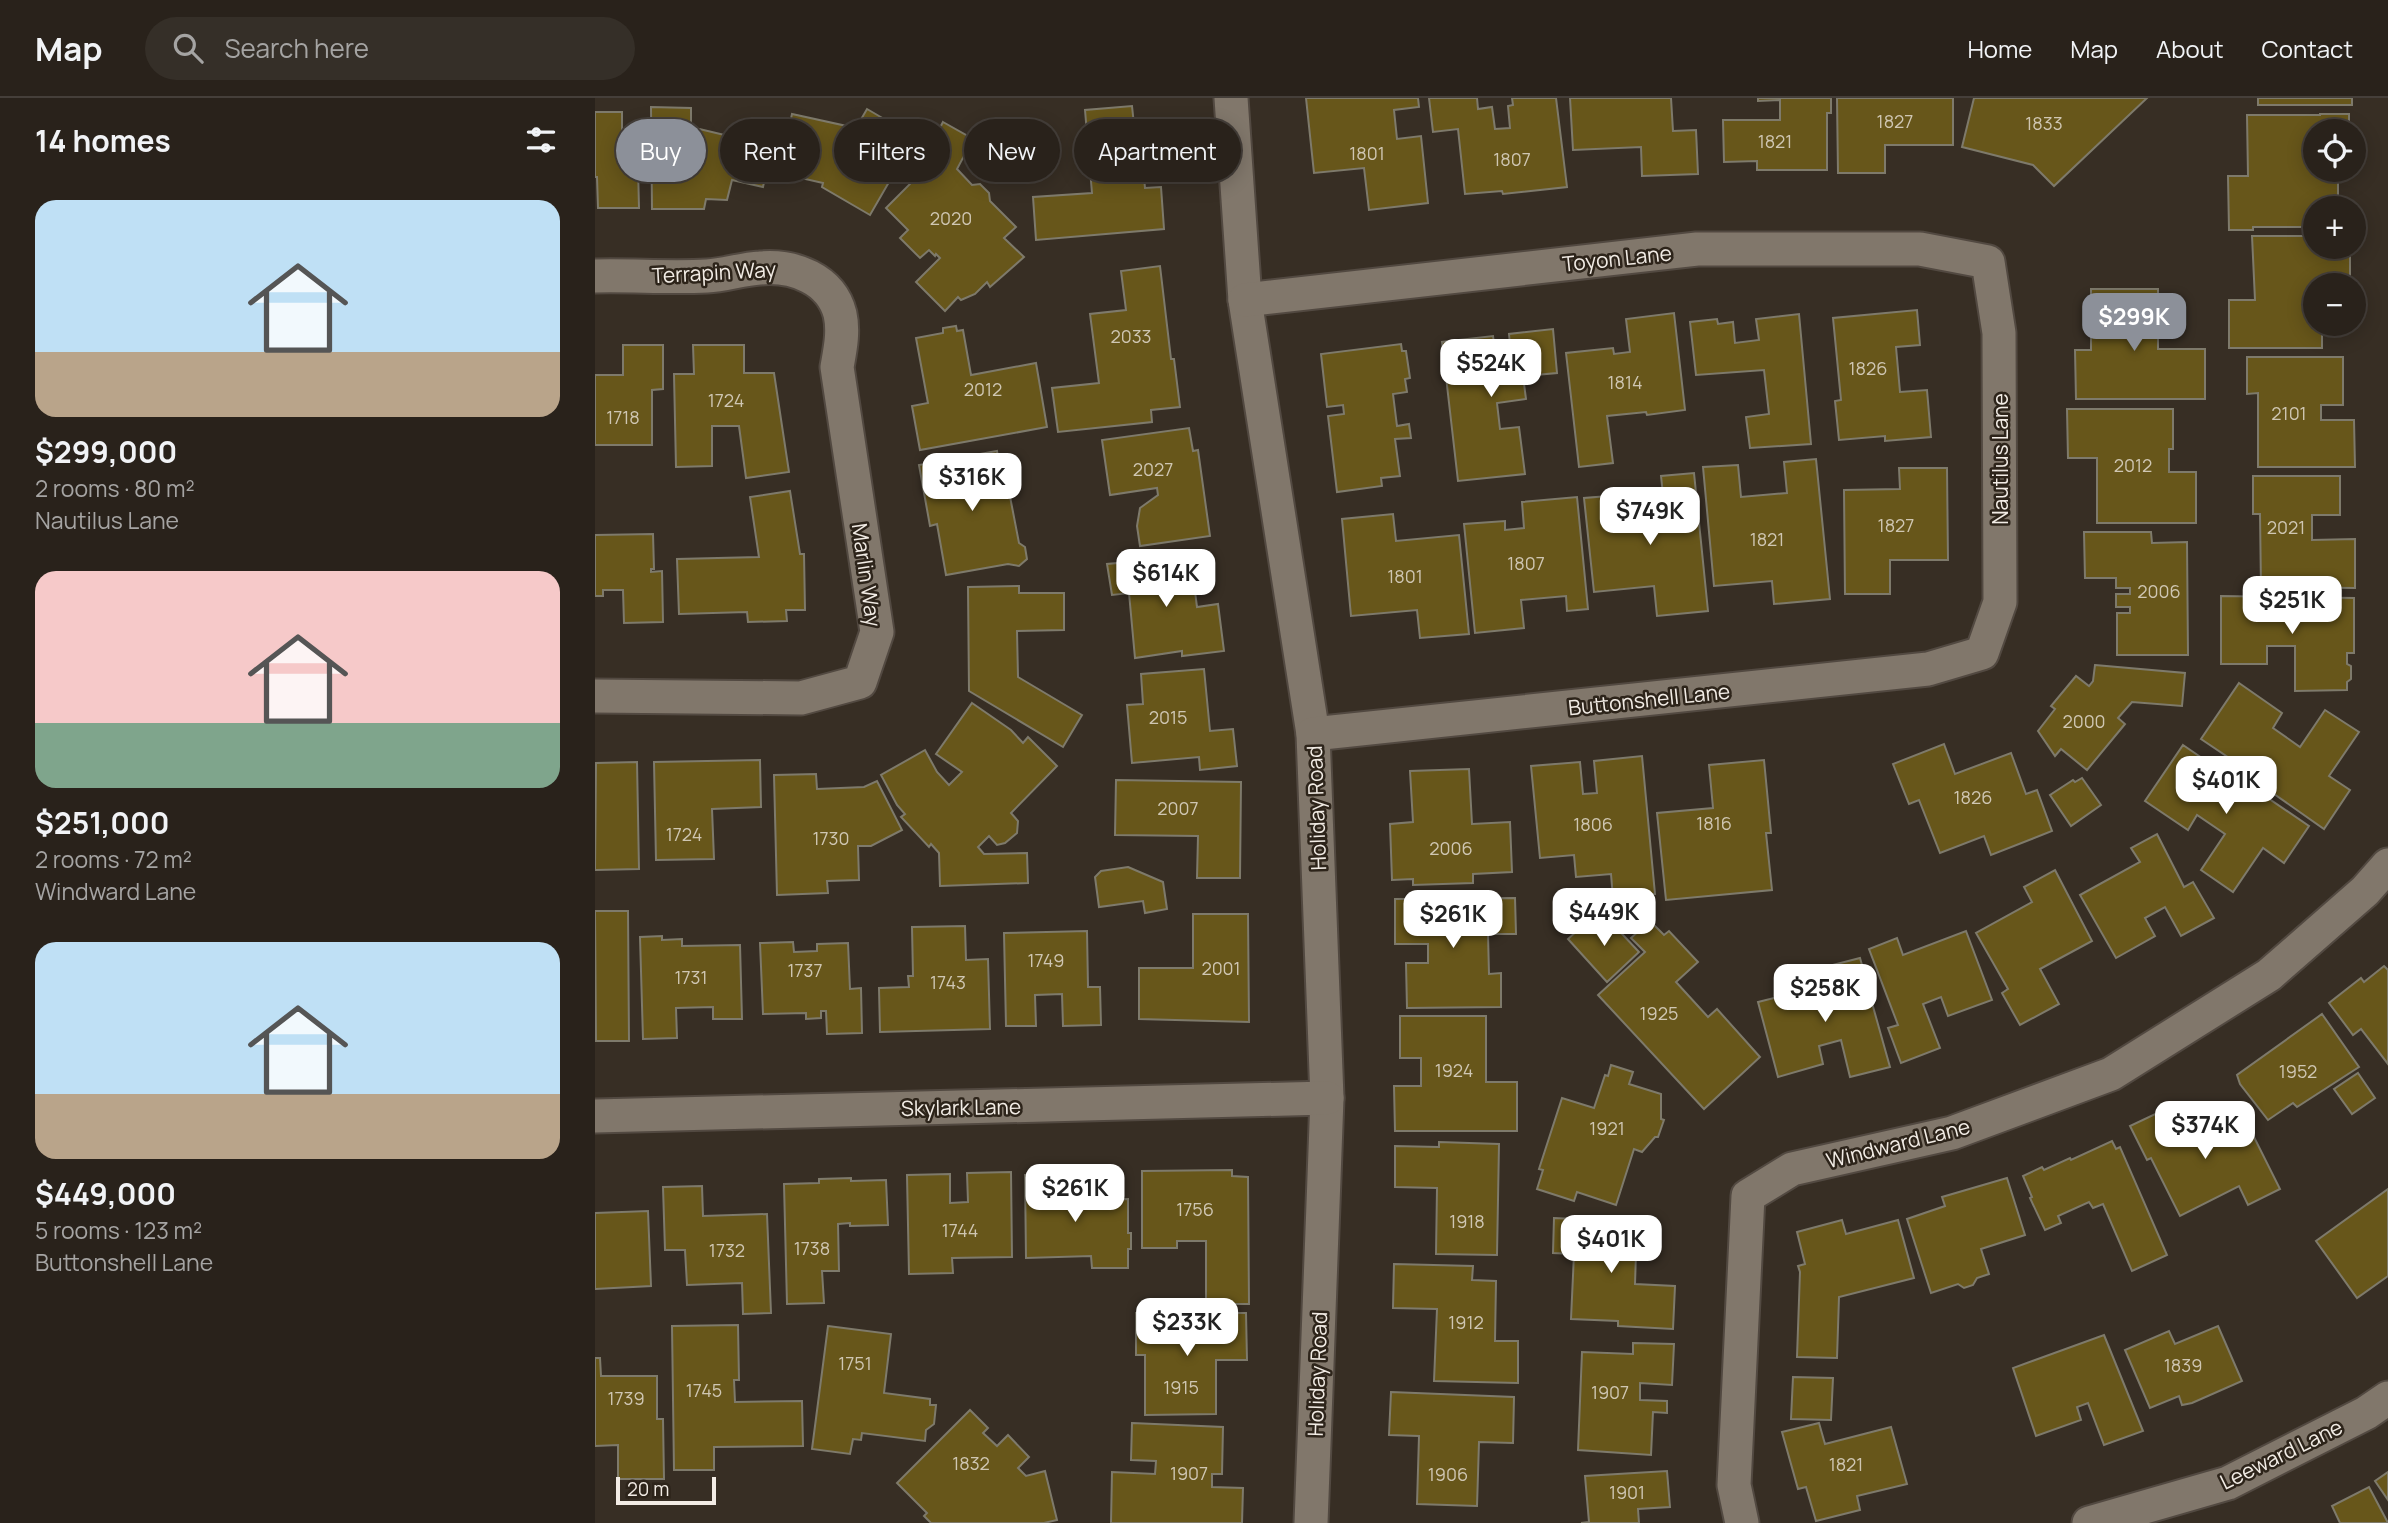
<!DOCTYPE html>
<html lang="en">
<head>
<meta charset="utf-8">
<style>
  :root { --surface:#29221b; --page:#352f28; --text:#f1f3f6; --muted:#a5a4a3; --line:#453f3a; --accent:#8c9099 }
  body { margin:0; font-family:Manrope,sans-serif; background:var(--page); color:var(--text); height:100vh; display:flex; flex-direction:column; font-size:26px; white-space:nowrap }
  * { box-sizing:border-box; margin:0 }
  p { font-size:23px; color:var(--muted) }
  .icon { flex:none; width:38px; height:38px; fill:none; stroke:currentColor; stroke-width:2; stroke-linecap:round; stroke-linejoin:round }
  .map { position:relative; flex:1; overflow:hidden }
  .sheet { display:flex; flex-direction:column; background:var(--surface); width:595px }
  .sheet>* { flex:none }
  .guide { position:absolute; left:21px; top:21px; width:665px; height:63px; display:flex; gap:14px }
  .fabs { position:absolute; left:1708px; top:21px; display:grid; gap:14px }
  .fabs a { display:grid; place-items:center; width:63px; height:63px; border-radius:50%; background:var(--surface); box-shadow:0 4px 18px #0003,0 0 0 2px var(--line); font-size:35px }
  .scale { position:absolute; left:21px; bottom:18px; width:100px; box-sizing:border-box; padding-left:7px; border:4px solid #f2ece5; border-top:0; font-size:19px; line-height:24px; white-space:nowrap; color:#f2ece5; -webkit-text-stroke:5px #2d241a; paint-order:stroke }
  .price { position:absolute; translate:-50% -60px; padding:0 16px; border-radius:14px; background:#fff; color:#222; font-size:23px; line-height:46px; filter:drop-shadow(0 2px 4px #0008) }
  .price::after { content:''; position:absolute; left:50%; top:42px; width:21px; height:16px; margin-left:-10px; background:inherit; clip-path:polygon(0 0,100% 0,50% 100%) }
  .price.on { background:var(--accent); color:#fff }
  ul { padding:0; list-style:none }
  li { display:grid; align-content:center; gap:14px; height:371px; padding:0 35px }
  li span { display:grid; place-items:center; height:217px; border-radius:21px; color:#555 }
  li>.icon { margin-inline-start:auto }
  span .icon { width:126px; height:126px; fill:#fffc; stroke-width:1 }
  li b { font-size:30px }
  h2 { display:flex; justify-content:space-between; align-items:center; height:84px; padding:0 35px; font-size:30px }
  .pill { padding:0 24px; border-radius:32px; background:var(--surface); box-shadow:0 4px 18px #0003,0 0 0 2px var(--line); font-size:24px; line-height:63px }
  .pill.on { background:var(--accent); color:#fff }
  header { display:flex; align-items:center; gap:42px; box-sizing:border-box; height:98px; padding:0 35px; background:var(--surface); border-bottom:2px solid var(--line) }
  header strong { font-size:33px }
  nav { display:flex; gap:38px; margin-inline-start:auto; font-size:24px }
  .search { width:490px; height:63px; background:var(--page); display:flex; align-items:center; gap:18px; box-sizing:border-box; padding:0 24px; border-radius:38px; color:var(--muted); font-size:26px }
  main { display:flex; flex:1; min-height:0 }
  .map>svg:first-child { display:block }
  .building { fill:#67561a; stroke:#7e7a6b; stroke-width:2 }
  .lines { fill:none; stroke-linecap:round; stroke-linejoin:round }
  .minor-casing { stroke:#524941; stroke-width:37 }
  .minor { stroke:#81776b; stroke-width:33 }
  .labels { text-anchor:middle; dominant-baseline:central; stroke-width:5; stroke-linejoin:round; paint-order:stroke }
  .number-label { font-size:18px; fill:#cfc6b2 }
  .street-label { font-size:21px; fill:#f2ece5; stroke:#2d241a }
</style>
</head>
<body>
<header>
<strong>Map</strong>
<div class="search"><svg class="icon" aria-label="search" viewBox="0 0 24 24"><circle cx="10" cy="10" r="6"/><path d="M15 15l6 6"/></svg>Search here</div>
<nav><a>Home</a><a>Map</a><a>About</a><a>Contact</a></nav>
</header>
<main>
<section class="sheet">
<h2>14 homes<svg class="icon" aria-label="filters" viewBox="0 0 24 24"><path d="M4 7h16M4 17h16"/><circle cx="9" cy="7" r="2"/><circle cx="15" cy="17" r="2"/></svg></h2>
<ul>
<li><span style="background:linear-gradient(#bfe0f5 70%,#b9a48a 0)"><svg class="icon" aria-label="home" viewBox="0 0 24 24"><path d="M3 11l9-7 9 7M6 9v11h12V9"/></svg></span><div><b>$299,000</b><p>2 rooms · 80 m²</p><p>Nautilus Lane</p></div></li>
<li><span style="background:linear-gradient(#f6c9c9 70%,#7fa58c 0)"><svg class="icon" aria-label="home" viewBox="0 0 24 24"><path d="M3 11l9-7 9 7M6 9v11h12V9"/></svg></span><div><b>$251,000</b><p>2 rooms · 72 m²</p><p>Windward Lane</p></div></li>
<li><span style="background:linear-gradient(#bfe0f5 70%,#b9a48a 0)"><svg class="icon" aria-label="home" viewBox="0 0 24 24"><path d="M3 11l9-7 9 7M6 9v11h12V9"/></svg></span><div><b>$449,000</b><p>5 rooms · 123 m²</p><p>Buttonshell Lane</p></div></li>
</ul>
</section>
<div class="map">
<svg width="1793" height="1425" viewBox="0 0 1793 1425">
  <rect width="100%" height="100%" fill="#372e24"/>
  <g class="building">
    <path d="M711,0H823L824,9L799,12L802,41L826,38L833,105L774,112L769,70L719,75Z"/>
    <path d="M834,0H882L883,11L897,9L900,31L915,30L913,8L918,7L917,0H961L972,89L908,96L907,93L870,96L863,31L838,34Z"/>
    <path d="M975,0H1076L1078,33L1101,32L1103,76L1047,78L1046,49L978,52Z"/>
    <path d="M1163,0H1236V15H1232V72H1162V63L1129,64L1128,22H1185V2L1163,3Z"/>
    <path d="M1242,0H1358V47H1290V75H1243Z"/>
    <path d="M1379,0H1552L1459,88L1438,67L1367,49Z"/>
    <rect x="1663" y="0" width="94" height="7"/>
    <path d="M537,8L540,36H545L550,90L566,89L569,131L441,142L438,99L497,95L490,12Z"/>
    <path d="M56,9L96,10V29L142,40L145,28L148,29L150,22L181,30L168,89L137,82L132,102L111,101L109,111H57Z"/>
    <path d="M272,11L320,39L275,117L227,89L228,85L184,75L197,16L261,30Z"/>
    <path d="M0,14H27V69H43L44,110H3L2,79H0Z"/>
    <path d="M1725,16H1754V33H1720V72H1729L1730,83H1743V110H1720V129H1658V132H1634L1633,78H1653L1652,17H1725Z"/>
    <path d="M348,24L378,41L362,71L377,87L385,86L394,95L395,103L421,129L409,140L429,159L395,189L392,184L380,196L366,202L363,199L350,213L321,184L345,160L341,156L340,158L334,152L325,160L305,140L313,132L291,110L315,86Z"/>
    <path d="M1657,138H1720V149H1755V182H1727V187H1720V226H1727V250H1634V202H1660Z"/>
    <path d="M565,168L576,261H579L585,309L556,312L557,324L463,334L457,290L504,285L495,216L531,212L526,173Z"/>
    <path d="M1496,191H1563V251H1610V301H1481L1480,252H1496Z"/>
    <path d="M1322,212L1325,247L1301,249L1305,294L1332,292L1336,339L1290,343V338L1244,342L1240,303L1246,302L1238,220Z"/>
    <path d="M1079,215L1090,312L1052,317L1051,314L1012,318L1018,365L984,369L971,255L1018,250L1019,256L1035,254L1031,221Z"/>
    <path d="M1204,216L1216,346L1155,350L1151,319L1174,316L1169,272L1101,277L1095,224L1122,221L1123,226L1138,224L1140,245L1164,242L1161,221Z"/>
    <path d="M361,228L362,233L368,232L376,277L441,265L452,329L325,352L317,308L333,305L321,240L348,235V230Z"/>
    <path d="M958,231L962,275L928,278L931,301L902,305L905,331L924,329L930,376L863,383L847,244L898,238L901,259L916,257L914,236Z"/>
    <path d="M806,246L807,253H811L815,280L810,281L812,294L798,296L802,328L814,326L816,340L800,341L805,378L786,380L787,388L742,394L733,318L749,316L748,307L732,309L726,256Z"/>
    <path d="M28,247H68V291L57,292V347H0V277H28Z"/>
    <path d="M98,247H149V275H179L194,374L151,380L144,328H117V368L81,369L79,276H99Z"/>
    <path d="M1652,259H1748V307H1726V322H1759L1760,369H1663V295L1652,296Z"/>
    <path d="M1472,311H1578V351H1574V374H1601V425H1502V360H1473Z"/>
    <path d="M594,330L598,353L603,352L615,438L545,448L542,428L545,410L563,397L562,390L515,397L507,342Z"/>
    <path d="M402,353L407,384L412,383L424,445L430,449L432,461L424,468L413,466L351,477L342,426L335,428L324,367Z"/>
    <path d="M1221,361L1235,501L1179,506L1177,483L1119,488L1108,369L1143,367L1146,399L1192,395L1189,364Z"/>
    <path d="M1304,370H1352L1353,462H1295V496H1250L1249,392L1305,391Z"/>
    <path d="M1099,375L1113,513L1062,518L1059,488L999,494L989,400L1039,396L1041,417L1070,415L1066,378Z"/>
    <path d="M1658,378H1745V417H1717V442L1760,441V490L1666,489L1665,416H1658Z"/>
    <path d="M195,393L205,456H209L210,512H191L192,523L153,524L152,514L84,516L82,461L164,459L155,399Z"/>
    <path d="M982,399L993,511L972,513L971,498L926,502L929,530L880,535L869,426L910,423V432L929,430L927,404Z"/>
    <path d="M798,416L801,443L864,437L874,536L825,540L822,512L756,518L747,421Z"/>
    <path d="M1489,434H1556L1557,445L1592,444L1593,557H1522V515H1535V509H1521V496H1535V490H1521V480H1490Z"/>
    <path d="M58,436L59,471H56V474L67,473L68,524L29,525L28,492H8V498H0V437Z"/>
    <path d="M590,459L592,479L598,478L602,509L623,506L629,553L587,558V553L540,560L534,495L517,497L512,466Z"/>
    <path d="M424,488V495H469V532L422,533L423,579L487,617L468,649L374,593L373,489Z"/>
    <path d="M1626,498L1759,500V555H1752V566L1756,568V581L1752,584V592L1700,593V548H1672V566H1626Z"/>
    <path d="M1500,567L1590,575L1587,608L1537,604L1523,620L1530,626L1492,672L1466,651L1460,658L1443,633L1460,611L1456,608L1481,578L1494,588L1498,583Z"/>
    <path d="M609,571L615,633L638,631L642,668L605,672L604,659L537,665L532,607L548,606L546,576Z"/>
    <path d="M1644,585L1687,615L1678,630L1705,649L1730,612L1764,634L1734,678L1755,692L1729,731L1659,682L1661,678L1606,641Z"/>
    <path d="M377,605L416,632L428,645L433,639L462,668L416,715L423,723L422,735L410,745L402,747L394,738L383,749L389,756L432,755L433,785L345,788L344,755L336,746L334,749L306,719L310,716L302,707L286,677L330,652L342,674L354,687L367,674L341,656Z"/>
    <path d="M1349,646L1360,676L1416,655L1431,696L1442,692L1457,733L1396,757L1389,738L1345,755L1324,702L1314,706L1298,666Z"/>
    <path d="M1588,647L1642,684L1645,681L1714,728L1689,765L1668,750L1638,794L1606,772L1630,736L1602,717L1593,732L1550,703Z"/>
    <path d="M1047,658L1060,796L1018,800L1016,776L981,779L979,757L945,760L936,668L985,664L988,696L1002,695L999,663Z"/>
    <path d="M165,662L166,709L117,711L119,761L61,762L59,664Z"/>
    <path d="M1169,662L1176,735H1171L1177,792L1071,802L1062,715L1118,710L1114,667Z"/>
    <path d="M42,664L44,771L0,772L1,665Z"/>
    <path d="M874,671L877,726L915,724L917,774L878,776V785L818,787V781L797,782L795,726L818,724L815,673Z"/>
    <path d="M221,676L222,691L269,689L282,683L307,732L276,748H263L264,782L232,783L233,795L182,797L179,677Z"/>
    <path d="M1487,680L1506,707L1476,728L1455,697L1478,682L1480,684Z"/>
    <path d="M521,682L646,684L645,780H602L603,738L520,737Z"/>
    <path d="M1562,736L1589,789L1598,784L1619,820L1586,838L1570,809L1550,820L1560,838L1521,860L1485,797L1545,764L1536,750Z"/>
    <path d="M533,769L568,784L572,811L550,815L548,803L504,809L500,779L506,773Z"/>
    <path d="M1460,772L1497,843L1445,871L1464,906L1425,927L1407,895L1413,891L1381,835L1437,804L1429,789Z"/>
    <path d="M920,800L921,836H893L894,876L906,875V909L812,910L811,865H833V846H800V801Z"/>
    <path d="M0,813H33L34,943H1Z"/>
    <path d="M598,816H653L654,924L544,921V870H598Z"/>
    <path d="M1013,821L1044,854L1012,884L973,841L993,823L1001,832Z"/>
    <path d="M1055,823L1069,837L1074,833L1103,864L1081,884L1113,919L1122,911L1165,959L1109,1011L1003,897L1050,854L1036,840Z"/>
    <path d="M370,828L371,862L393,861L395,931L285,934L284,890L314,889L313,878H318L317,829Z"/>
    <path d="M492,833L493,889H505L506,927L468,928L467,896L440,897L441,928H411L409,835Z"/>
    <path d="M1371,833L1397,902L1353,918L1346,899L1328,906L1345,950L1306,965L1293,930L1303,927L1274,851L1302,840L1308,857Z"/>
    <path d="M67,838V842L87,841V848L145,847L147,921H118V909L81,910L82,940L48,941L45,839Z"/>
    <path d="M198,844L199,854L222,853V846L253,845L255,891L266,890L267,935L232,936L231,913H226V920L211,921V915L168,916L165,845Z"/>
    <path d="M1265,860L1271,881L1261,884L1268,907L1277,905L1295,969L1255,979L1246,942L1224,948L1228,966L1183,979L1163,904L1230,887L1226,870Z"/>
    <path d="M1789,868L1793,872V966L1766,931L1758,937L1734,905L1766,880L1769,884Z"/>
    <path d="M1727,916L1764,969L1702,1009L1698,1005L1673,1022L1645,986L1642,977Z"/>
    <path d="M805,918H891V984H922V1033H800L799,988H826V960H805Z"/>
    <path d="M1016,967L1038,974L1034,986L1066,996V1021L1069,1022L1063,1039H1060L1047,1054L1039,1051L1021,1107L982,1094L979,1103L942,1091L948,1072L944,1071L967,1000L999,1010L1010,977L1013,978Z"/>
    <path d="M1763,975L1780,1000L1757,1016L1739,991Z"/>
    <path d="M1575,1009L1593,1044L1648,1017L1685,1091L1653,1107L1644,1088L1585,1118L1556,1060L1552,1062L1535,1028Z"/>
    <path d="M1517,1043L1521,1051L1525,1049L1572,1157L1537,1173L1508,1106L1498,1110L1494,1104L1463,1118L1466,1125L1450,1132L1435,1100L1437,1099L1428,1078L1447,1069L1449,1072L1475,1060L1476,1062Z"/>
    <path d="M844,1044L904,1046L902,1157L841,1156L842,1090L800,1089V1048L844,1049Z"/>
    <path d="M637,1072V1078L653,1079L654,1206H611V1143H582V1150H547V1073Z"/>
    <path d="M416,1074L417,1159L357,1160L358,1175L314,1176L312,1077L355,1076V1105L373,1104L372,1075Z"/>
    <path d="M467,1075L468,1097H465V1100L482,1099L481,1093H494L495,1102L533,1101V1135H536V1151H533V1170H497L496,1158L431,1160L430,1077Z"/>
    <path d="M256,1080V1083L291,1082L293,1127L255,1128V1125L243,1126L244,1173H227L229,1205L192,1206L189,1086L224,1085V1081Z"/>
    <path d="M1412,1080L1430,1137L1386,1151L1394,1176L1382,1180L1378,1187L1369,1190L1363,1186L1336,1195L1312,1121L1350,1108L1347,1099Z"/>
    <path d="M107,1088L108,1118L172,1116L176,1215L148,1216L147,1185L92,1187L90,1152H70L68,1089Z"/>
    <path d="M1793,1091V1178L1762,1200L1721,1143Z"/>
    <path d="M53,1113L56,1188L0,1191V1115Z"/>
    <path d="M959,1120L1042,1124L1040,1186L1080,1188L1078,1231L1023,1228V1223L976,1221L979,1156L958,1155Z"/>
    <path d="M1247,1122L1251,1136L1303,1122L1319,1180L1244,1199L1242,1260L1202,1259L1205,1174L1203,1168L1210,1166L1202,1134Z"/>
    <path d="M799,1166L878,1168L877,1182L901,1183L900,1243H923V1285L839,1283L842,1211L798,1210Z"/>
    <path d="M541,1215H651L652,1262H621V1316L550,1317V1257H541Z"/>
    <path d="M143,1227L144,1282H139L140,1304L207,1303L208,1348L119,1349V1372H79L77,1228Z"/>
    <path d="M233,1228L296,1236L289,1295L335,1301V1307H341L339,1326L331,1332L330,1343L267,1335L266,1342L258,1341L255,1356L217,1351Z"/>
    <path d="M1623,1228L1647,1283L1597,1305L1587,1307L1584,1298L1555,1310L1530,1252L1574,1233L1580,1246Z"/>
    <path d="M1509,1237L1548,1333L1509,1347L1493,1305L1482,1309L1486,1322L1441,1338L1418,1270Z"/>
    <path d="M1038,1245L1079,1246L1077,1287L1045,1285V1302L1072,1303V1315L1058,1314L1056,1357L983,1352L987,1254L1038,1256Z"/>
    <path d="M0,1260H5L6,1278H62V1321H68L69,1381H23V1347L0,1348Z"/>
    <path d="M1198,1279L1238,1280L1236,1322L1196,1321Z"/>
    <path d="M796,1294L919,1299L918,1345L884,1344L882,1408L822,1406L824,1338L794,1337Z"/>
    <path d="M375,1312L393,1330L388,1335L402,1348L413,1337L434,1359L423,1370L431,1378L450,1373L462,1422L449,1425H336L329,1418L332,1415L302,1385Z"/>
    <path d="M537,1325L628,1329L627,1376H617V1389L648,1390L647,1425H516L517,1374L560,1376L561,1363L536,1362Z"/>
    <path d="M1224,1325L1230,1346L1296,1329L1312,1386L1262,1398L1265,1412L1221,1423L1211,1389L1203,1391L1187,1334Z"/>
    <path d="M1072,1373L1075,1409L1043,1411L1044,1425H986L994,1424L990,1378Z"/>
    <path d="M1793,1374V1402L1780,1383Z"/>
    <path d="M1774,1389L1793,1425H1745L1737,1408Z"/>
  </g>
  <g class="lines">
    <defs>
      <g id="minor">
        <path d="M636,0L650,202L718,636L732,1000L716,1425"/>
        <path d="M0,178C37,177 75,180 112,178C130,177 147,171 165,170C199,167 236,181 245,216C249,234 245,252 242,269L282,534L265,584L206,600L0,598"/>
        <path d="M650,202L1102,151H1325L1393,164L1404,235L1405,504L1387,555L1333,571L718,636"/>
        <path d="M0,1018L732,1000"/>
        <path d="M1147,1425L1139,1387L1153,1098L1197,1071L1357,1035L1516,976L1674,877L1770,793L1793,767"/>
        <path d="M1494,1425L1633,1385L1771,1315L1793,1300"/>
      </g>
    </defs>
    <use href="#minor" class="minor-casing"/>
    <use href="#minor" class="minor"/>
  </g>
  <g class="labels">
    <g class="number-label">
      <text x="1300" y="23">1827</text>
      <text x="1449" y="25">1833</text>
      <text x="1180" y="43">1821</text>
      <text x="772" y="55">1801</text>
      <text x="917" y="61">1807</text>
      <text x="356" y="120">2020</text>
      <text x="536" y="238">2033</text>
      <text x="1273" y="270">1826</text>
      <text x="1030" y="284">1814</text>
      <text x="388" y="291">2012</text>
      <text x="131" y="302">1724</text>
      <text x="1694" y="315">2101</text>
      <text x="28" y="319">1718</text>
      <text x="1538" y="367">2012</text>
      <text x="558" y="371">2027</text>
      <text x="1301" y="427">1827</text>
      <text x="1691" y="429">2021</text>
      <text x="1172" y="441">1821</text>
      <text x="931" y="465">1807</text>
      <text x="810" y="478">1801</text>
      <text x="1564" y="493">2006</text>
      <text x="573" y="619">2015</text>
      <text x="1489" y="623">2000</text>
      <text x="1378" y="699">1826</text>
      <text x="583" y="710">2007</text>
      <text x="1119" y="725">1816</text>
      <text x="998" y="726">1806</text>
      <text x="89" y="736">1724</text>
      <text x="236" y="740">1730</text>
      <text x="856" y="750">2006</text>
      <text x="451" y="862">1749</text>
      <text x="626" y="870">2001</text>
      <text x="210" y="872">1737</text>
      <text x="96" y="879">1731</text>
      <text x="353" y="884">1743</text>
      <text x="1064" y="915">1925</text>
      <text x="859" y="972">1924</text>
      <text x="1703" y="973">1952</text>
      <text x="1012" y="1030">1921</text>
      <text x="600" y="1111">1756</text>
      <text x="872" y="1123">1918</text>
      <text x="365" y="1132">1744</text>
      <text x="217" y="1150">1738</text>
      <text x="132" y="1152">1732</text>
      <text x="871" y="1224">1912</text>
      <text x="260" y="1265">1751</text>
      <text x="1588" y="1267">1839</text>
      <text x="586" y="1289">1915</text>
      <text x="109" y="1292">1745</text>
      <text x="1015" y="1294">1907</text>
      <text x="31" y="1300">1739</text>
      <text x="376" y="1365">1832</text>
      <text x="1251" y="1366">1821</text>
      <text x="594" y="1375">1907</text>
      <text x="853" y="1376">1906</text>
      <text x="1032" y="1394">1901</text>
    </g>
    <g class="street-label">
      <text transform="translate(1022 160) rotate(-6)">Toyon Lane</text>
      <text transform="translate(119 174) rotate(-3)">Terrapin Way</text>
      <text transform="translate(1405 361) rotate(-90)">Nautilus Lane</text>
      <text transform="translate(272 477) rotate(82)">Marlin Way</text>
      <text transform="translate(1054 601) rotate(-6)">Buttonshell Lane</text>
      <text transform="translate(721 710) rotate(-92)">Holiday Road</text>
      <text transform="translate(366 1009) rotate(-1)">Skylark Lane</text>
      <text transform="translate(1303 1045) rotate(-14)">Windward Lane</text>
      <text transform="translate(722 1276) rotate(-88)">Holiday Road</text>
      <text transform="translate(1686 1356) rotate(-26)">Leeward Lane</text>
    </g>
  </g>
</svg>
<div class="fabs">
<a><svg class="icon" aria-label="locate" viewBox="0 0 24 24"><circle cx="12" cy="12" r="6"/><path d="M12 2v4M12 18v4M2 12h4M18 12h4"/></svg></a>
<a>+</a>
<a>−</a>
</div>
<div class="scale">20 m</div>
<b class="price on" style="left:1539px;top:255px">$299K</b>
<b class="price" style="left:896px;top:301px">$524K</b>
<b class="price" style="left:377px;top:415px">$316K</b>
<b class="price" style="left:1055px;top:449px">$749K</b>
<b class="price" style="left:571px;top:511px">$614K</b>
<b class="price" style="left:1697px;top:538px">$251K</b>
<b class="price" style="left:1631px;top:718px">$401K</b>
<b class="price" style="left:1009px;top:850px">$449K</b>
<b class="price" style="left:858px;top:852px">$261K</b>
<b class="price" style="left:1230px;top:926px">$258K</b>
<b class="price" style="left:1610px;top:1063px">$374K</b>
<b class="price" style="left:480px;top:1126px">$261K</b>
<b class="price" style="left:1016px;top:1177px">$401K</b>
<b class="price" style="left:592px;top:1260px">$233K</b>
<div class="guide">
<a class="pill on">Buy</a>
<a class="pill">Rent</a>
<a class="pill">Filters</a>
<a class="pill">New</a>
<a class="pill">Apartment</a>
</div>
</div>
</main>
</body>
</html>
